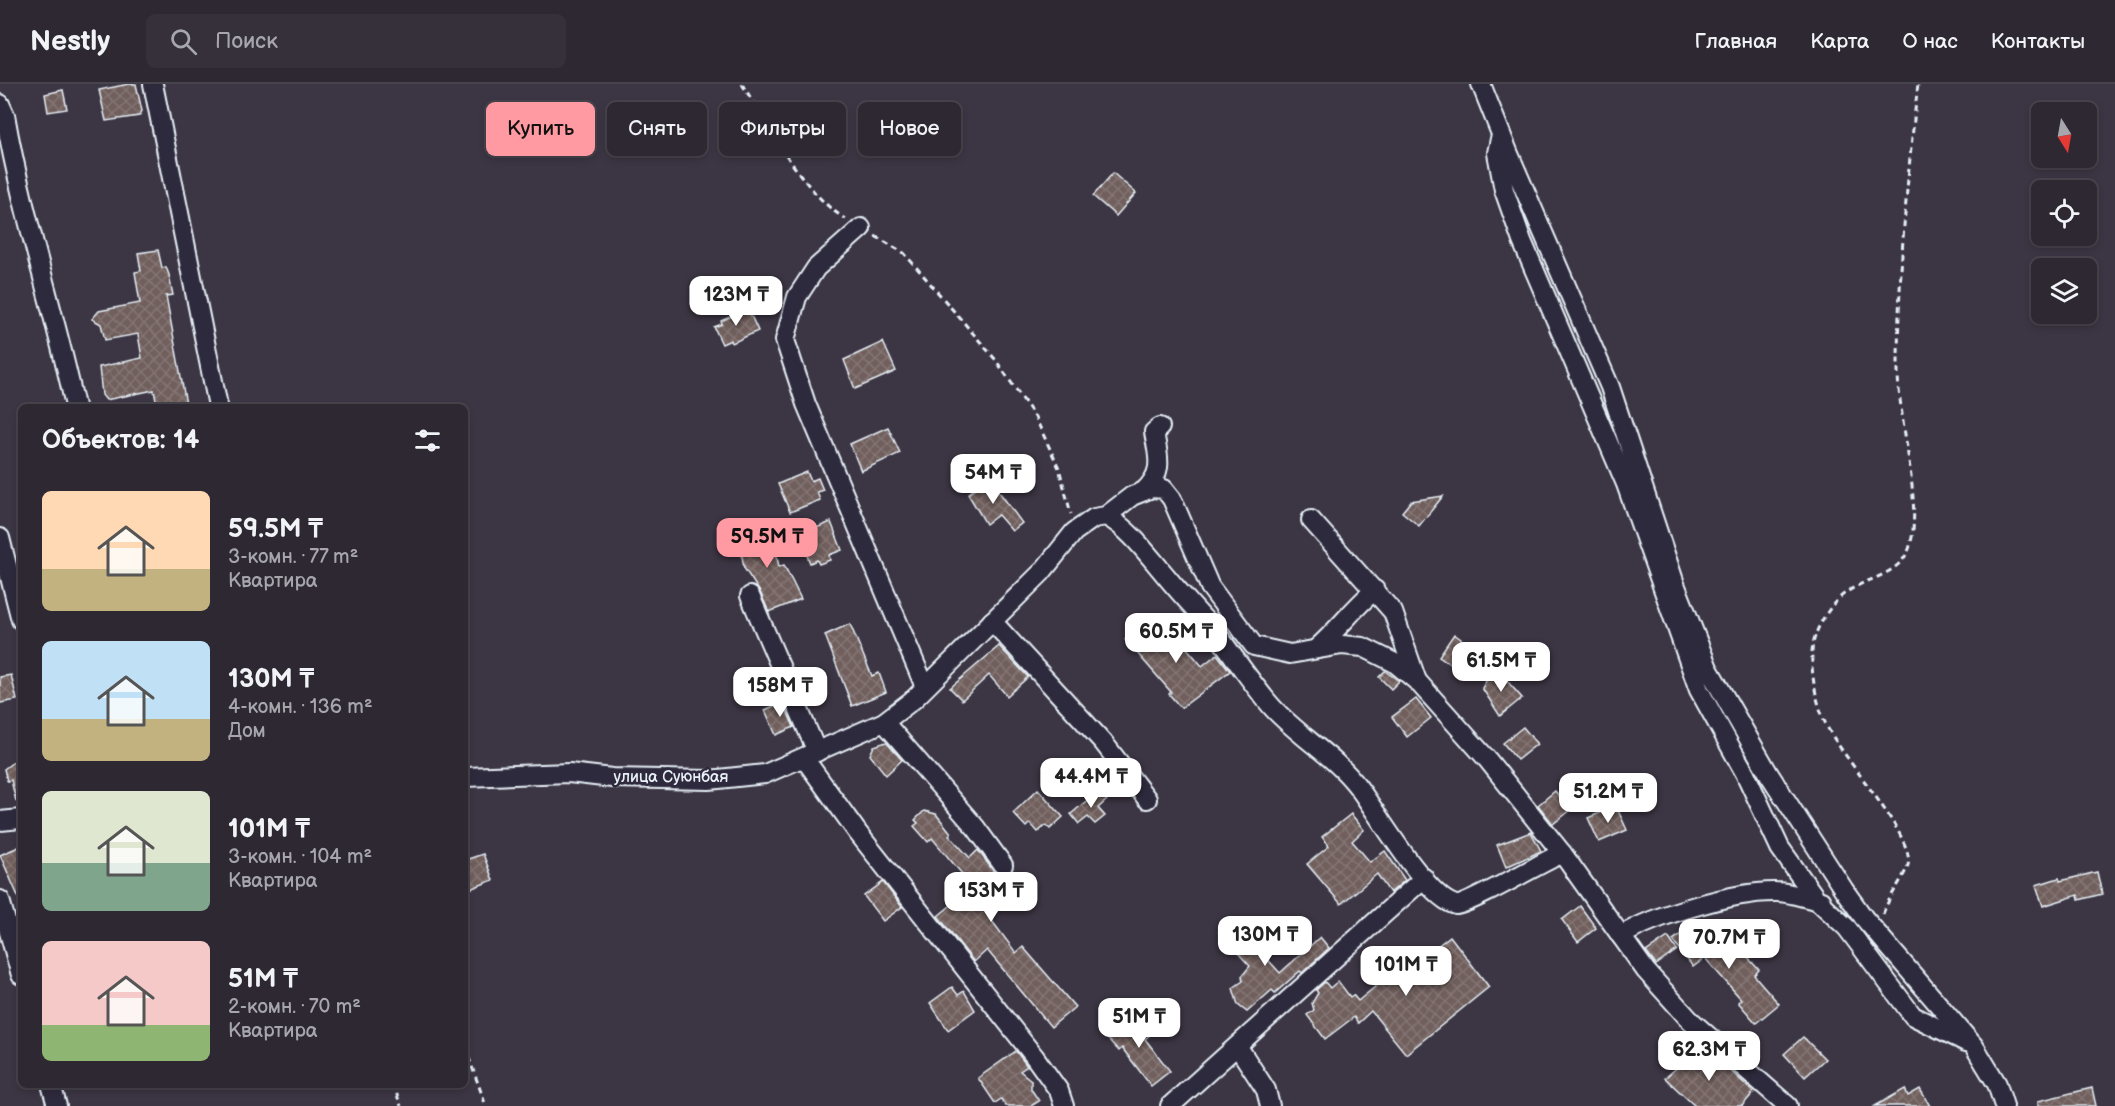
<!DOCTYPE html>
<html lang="ru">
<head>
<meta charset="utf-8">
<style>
  :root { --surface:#2d2832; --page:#35303a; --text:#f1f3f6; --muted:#a7a6ac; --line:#48444d; --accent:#ff9aa2 }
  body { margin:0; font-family:"Balsamiq Sans",sans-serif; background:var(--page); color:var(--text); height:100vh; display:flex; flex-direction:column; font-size:22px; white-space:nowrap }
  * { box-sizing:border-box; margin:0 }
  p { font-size:20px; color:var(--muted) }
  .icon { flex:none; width:33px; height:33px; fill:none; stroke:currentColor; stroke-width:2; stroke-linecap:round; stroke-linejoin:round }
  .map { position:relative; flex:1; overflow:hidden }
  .sheet { position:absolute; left:18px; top:320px; width:450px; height:684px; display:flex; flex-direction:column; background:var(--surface); border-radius:9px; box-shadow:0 3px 9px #0003,0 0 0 2px var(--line) }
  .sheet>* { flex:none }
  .hud { position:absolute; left:486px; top:18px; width:570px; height:54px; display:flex; gap:12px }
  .needle { width:39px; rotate:169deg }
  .controls { position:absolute; left:2031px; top:18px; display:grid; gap:12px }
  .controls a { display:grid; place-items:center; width:66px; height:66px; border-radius:9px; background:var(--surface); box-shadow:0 3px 9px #0003,0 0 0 2px var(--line); font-size:30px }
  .price { position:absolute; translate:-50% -51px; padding:0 14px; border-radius:12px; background:#fff; color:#222; font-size:20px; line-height:39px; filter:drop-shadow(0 2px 3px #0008) }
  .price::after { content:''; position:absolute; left:50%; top:36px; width:18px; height:14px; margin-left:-9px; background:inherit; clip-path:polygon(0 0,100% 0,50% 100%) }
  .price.current { background:var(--accent); color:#111 }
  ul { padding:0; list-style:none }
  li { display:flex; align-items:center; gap:18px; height:150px; padding:0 24px }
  li span { display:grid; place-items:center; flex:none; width:168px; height:120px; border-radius:9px; color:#555 }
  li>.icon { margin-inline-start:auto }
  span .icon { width:72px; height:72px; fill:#fffc; stroke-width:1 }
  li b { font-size:26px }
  h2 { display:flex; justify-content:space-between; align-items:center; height:72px; padding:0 24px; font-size:26px }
  .tag { padding:0 21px; border-radius:9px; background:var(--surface); box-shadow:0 3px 9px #0003,0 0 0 2px var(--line); font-size:21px; line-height:54px }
  .tag.current { background:var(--accent); color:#111 }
  header { display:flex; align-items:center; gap:36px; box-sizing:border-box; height:84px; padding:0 30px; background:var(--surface); border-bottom:2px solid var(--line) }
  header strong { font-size:28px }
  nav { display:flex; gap:33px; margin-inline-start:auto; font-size:21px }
  .search { width:420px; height:54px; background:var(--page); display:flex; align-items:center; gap:15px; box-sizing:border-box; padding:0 21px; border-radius:9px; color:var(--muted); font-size:22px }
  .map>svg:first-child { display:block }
  .building { fill:url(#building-cross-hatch); stroke:#e8f1f8; stroke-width:1.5 }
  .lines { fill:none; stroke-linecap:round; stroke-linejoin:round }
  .minor-casing { stroke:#e8f1f8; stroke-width:22 }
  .path { stroke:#e8f1f8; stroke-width:3; stroke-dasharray:6 4.5; stroke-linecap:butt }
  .minor { stroke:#2f2a3d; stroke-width:18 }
  .labels { text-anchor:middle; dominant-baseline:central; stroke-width:5; stroke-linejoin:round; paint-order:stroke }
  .street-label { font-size:16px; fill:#e8f1f8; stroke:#2f2a3d }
</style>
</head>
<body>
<header>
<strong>Nestly</strong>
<div class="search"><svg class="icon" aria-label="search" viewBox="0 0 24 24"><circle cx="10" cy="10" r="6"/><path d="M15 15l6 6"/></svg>Поиск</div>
<nav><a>Главная</a><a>Карта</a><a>О нас</a><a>Контакты</a></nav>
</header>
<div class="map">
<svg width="2115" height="1022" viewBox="0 0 2115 1022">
  <defs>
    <pattern id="building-cross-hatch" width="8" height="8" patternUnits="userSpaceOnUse" patternTransform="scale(1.5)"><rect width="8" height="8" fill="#6f5f5c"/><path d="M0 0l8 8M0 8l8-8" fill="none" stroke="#847674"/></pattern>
  </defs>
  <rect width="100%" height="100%" fill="#3c3543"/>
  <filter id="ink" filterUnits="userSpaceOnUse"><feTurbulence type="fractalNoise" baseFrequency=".0167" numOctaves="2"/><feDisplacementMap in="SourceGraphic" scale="12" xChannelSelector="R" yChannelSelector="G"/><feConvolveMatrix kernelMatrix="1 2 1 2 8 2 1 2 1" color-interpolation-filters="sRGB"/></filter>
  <g filter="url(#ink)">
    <g class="building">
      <path d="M129,0H136L142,27L139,32L106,37L99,6Z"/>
      <path d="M63,6L67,25L48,28L45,10Z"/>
      <path d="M1113,89L1136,109L1116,132L1093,112Z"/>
      <path d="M158,166L162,184L166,183L169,191L173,211L166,212L186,320L157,322L154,306L106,316L102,311L99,283L142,274L138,250L105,256L101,240L92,235L99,227L140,219L135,188L141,187L138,169Z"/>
      <path d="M748,225L758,247L732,259L731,256L722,260L714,243L722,240L721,237Z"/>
      <path d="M883,258L896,287L855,305L844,276Z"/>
      <path d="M888,343L900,369L861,387L850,360Z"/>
      <path d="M807,388L811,397L818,394L823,406L817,408L820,416L790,428L778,400Z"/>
      <path d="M989,394L1022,439L1012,447L998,431L986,440L968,410Z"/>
      <path d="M1443,412L1419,442L1402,428L1411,417Z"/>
      <path d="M831,438L842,466L829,471L830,476L819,480L817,476L810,479L799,451Z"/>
      <path d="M771,443L779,483L784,481L801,515L769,528L760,508L744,484L738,449Z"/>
      <path d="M1146,536L1169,561V556L1176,551L1202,582L1217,570L1230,587L1181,624L1169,610L1171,608L1125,555Z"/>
      <path d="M850,540L872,592L879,589L886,608L852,622L825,551Z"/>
      <path d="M1454,550L1472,563L1458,585L1439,572Z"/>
      <path d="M999,562L1028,593L1007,612L989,591L962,616L950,604Z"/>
      <path d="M1385,587L1399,597L1391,605L1379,593Z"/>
      <path d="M1501,590L1522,614L1500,632L1482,604L1489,592Z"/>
      <path d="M11,591L17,616L0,619V593Z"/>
      <path d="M1416,615L1431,634L1407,653L1392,633Z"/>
      <path d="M783,618L794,643L776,651L765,626Z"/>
      <path d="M1523,643L1537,660L1517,676L1503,659Z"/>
      <path d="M886,658L902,676L886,691L870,671L874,662Z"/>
      <path d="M21,672V716L16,717L11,696L7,697L4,685Z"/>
      <path d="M1038,705L1063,733L1050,745L1046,741L1038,748L1030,739L1026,743L1013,729Z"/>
      <path d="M1098,707L1107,716L1098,724L1105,732L1095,740L1088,733L1079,740L1071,730Z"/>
      <path d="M1555,707L1571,726L1553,740L1538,721Z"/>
      <path d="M1616,722L1627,746L1599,758L1588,734Z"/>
      <path d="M924,727L936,730L951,749L949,751L970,774L978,766L994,788L1008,793L1016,802L988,827L991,830L989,833L1016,869L1023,863L1075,923L1051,943L987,866L974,878L938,832L973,803L932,754L928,758L914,742L918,739L915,736Z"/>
      <path d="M1351,730L1364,746L1352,757L1370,778L1385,767L1405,796L1390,809L1377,790L1341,820L1307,780L1329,762L1322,753Z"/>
      <path d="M1531,748L1541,767L1506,783L1497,761Z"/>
      <path d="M21,762V819L0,771Z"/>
      <path d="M483,770L493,796L465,807V776Z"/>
      <path d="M2097,788L2102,810L2079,816L2078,811L2043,822L2036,801L2059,794L2060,797Z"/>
      <path d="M883,798L902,823L883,837L864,812Z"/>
      <path d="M1580,822L1596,844L1578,858L1562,836Z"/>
      <path d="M1232,836L1280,889L1320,853L1329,864L1302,889L1300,887L1275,909L1272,906L1247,928L1238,921L1233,904L1243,897L1242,892L1250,882L1219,848Z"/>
      <path d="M1705,840L1733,874L1741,866L1759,886L1754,891L1779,920L1756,939L1738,918L1741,915L1705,874L1693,883L1673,856L1687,846L1691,851Z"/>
      <path d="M1450,852L1489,903L1406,970L1371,927L1358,939L1354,933L1325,955L1307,931L1314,926L1312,919L1318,909L1316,906L1325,898L1330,904L1338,897L1350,913L1353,911L1358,917L1406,877L1411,883Z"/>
      <path d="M1668,853L1677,866L1656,881L1646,868Z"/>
      <path d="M952,903L958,911L964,907L975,926L948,946L930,919Z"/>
      <path d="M1135,929L1153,948L1145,955L1170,987L1151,1002L1122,964L1119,967L1107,954Z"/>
      <path d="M1803,953L1825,975L1805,993L1784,970Z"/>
      <path d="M1705,964L1754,1008L1742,1022H1695L1665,994L1696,967Z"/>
      <path d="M1016,967L1027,982L1020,987L1031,996V1005L1039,1017L1031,1022H1006L1001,1015L995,1019L978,994Z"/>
      <path d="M2092,1004L2096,1022H2038V1017Z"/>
      <path d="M1905,1005L1908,1012L1920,1005L1930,1022H1875Z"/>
    </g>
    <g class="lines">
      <defs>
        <g id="minor">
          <path d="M153,0L218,322"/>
          <path d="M1481,0L1509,70L1610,303L1675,500L1708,584L1769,690L1844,806L1864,834L1974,962L1997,1000L2004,1022"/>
          <path d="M0,20L5,31C22,129 54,225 75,322"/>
          <path d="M1500,55L1497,69L1504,106L1522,157L1626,400L1699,606L1745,689L1780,764L1817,816L1847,844L1913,932L1966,958"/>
          <path d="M861,144L816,184L797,213L785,256L806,320L925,603"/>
          <path d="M1144,407C1165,387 1158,373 1154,348L1160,343"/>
          <path d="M1106,432C1131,446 1147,470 1166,492C1183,513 1203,533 1220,554C1237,577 1253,601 1272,623C1298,652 1335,672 1358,703C1377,728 1427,815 1456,821C1466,822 1545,777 1562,769L1646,887L1689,935L1788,1022"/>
          <path d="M1311,436L1393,528L1417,597"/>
          <path d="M0,454L21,536"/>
          <path d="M750,512L817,668"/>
          <path d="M992,537L1103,658L1147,715"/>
          <path d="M1317,564C1338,546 1353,524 1375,506"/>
          <path d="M884,638L976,744L1003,781"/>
          <path d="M804,674L858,749L1034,972L1059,1007L1064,1022"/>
          <path d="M465,693L569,689L612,694L709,696L765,690L884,638L914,615L1042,488L1074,448L1094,434L1106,432L1132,412L1152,404L1164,405L1172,415L1210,503L1254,562L1290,570L1342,561L1363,563L1395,579L1418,598L1487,675L1562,769"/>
          <path d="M0,737L21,735"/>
          <path d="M0,816L21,891"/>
          <path d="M1621,852C1654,831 1737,807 1776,808C1792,808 1806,815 1821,817"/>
          <path d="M1238,963L1266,1006L1270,1022"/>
          <path d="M51,1000L57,1022"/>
          <path d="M1170,1022L1424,794"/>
        </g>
      </defs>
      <use href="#minor" class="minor-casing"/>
      <g class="path">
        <path d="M742,0C768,41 805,112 846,135"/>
        <path d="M875,152L904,169L995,275L1035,333L1059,384L1071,430"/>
        <path d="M1883,830C1889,812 1903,796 1908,781C1916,752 1836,668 1824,636C1816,616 1811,591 1812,569C1812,558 1817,545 1823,535C1830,524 1836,515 1847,508C1868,493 1898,492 1909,465C1924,423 1898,335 1898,287C1898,192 1907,95 1918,0"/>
        <path d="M465,963L486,1022"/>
        <path d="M393,1000L401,1022"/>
      </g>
      <use href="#minor" class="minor"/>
    </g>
  </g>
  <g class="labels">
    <g class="street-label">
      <text x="671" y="693">улица Суюнбая</text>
    </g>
  </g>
</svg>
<div class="controls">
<a><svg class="needle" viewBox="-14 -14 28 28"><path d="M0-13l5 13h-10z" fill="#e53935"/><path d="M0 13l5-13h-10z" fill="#a7a6ac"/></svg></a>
<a><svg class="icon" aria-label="locate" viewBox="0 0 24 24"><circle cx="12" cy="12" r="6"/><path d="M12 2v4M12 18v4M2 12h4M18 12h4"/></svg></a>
<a><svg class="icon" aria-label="layers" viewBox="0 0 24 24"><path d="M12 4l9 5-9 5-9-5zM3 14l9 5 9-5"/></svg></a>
</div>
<b class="price" style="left:736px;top:243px">123M ₸</b>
<b class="price" style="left:993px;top:421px">54M ₸</b>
<b class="price current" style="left:767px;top:485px">59.5M ₸</b>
<b class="price" style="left:1176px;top:580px">60.5M ₸</b>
<b class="price" style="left:1501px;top:609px">61.5M ₸</b>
<b class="price" style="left:780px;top:634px">158M ₸</b>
<b class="price" style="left:1091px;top:725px">44.4M ₸</b>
<b class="price" style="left:1608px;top:740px">51.2M ₸</b>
<b class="price" style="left:991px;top:839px">153M ₸</b>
<b class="price" style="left:1265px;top:883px">130M ₸</b>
<b class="price" style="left:1729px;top:886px">70.7M ₸</b>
<b class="price" style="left:1406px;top:913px">101M ₸</b>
<b class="price" style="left:1139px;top:965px">51M ₸</b>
<b class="price" style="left:1709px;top:998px">62.3M ₸</b>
<div class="hud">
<a class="tag current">Купить</a>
<a class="tag">Снять</a>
<a class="tag">Фильтры</a>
<a class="tag">Новое</a>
</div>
<section class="sheet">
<h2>Объектов: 14<svg class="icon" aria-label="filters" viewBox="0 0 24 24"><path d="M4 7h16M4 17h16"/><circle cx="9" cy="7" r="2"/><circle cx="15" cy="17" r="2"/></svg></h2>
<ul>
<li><span style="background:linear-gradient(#ffd9b3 65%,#c2b280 0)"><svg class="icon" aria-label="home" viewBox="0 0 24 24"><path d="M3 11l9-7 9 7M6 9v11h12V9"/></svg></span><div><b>59.5M ₸</b><p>3-комн. · 77 m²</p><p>Квартира</p></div></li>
<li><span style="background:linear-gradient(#bfe0f5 65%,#c2b280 0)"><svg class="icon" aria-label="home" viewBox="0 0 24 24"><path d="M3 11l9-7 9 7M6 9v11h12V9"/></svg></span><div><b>130M ₸</b><p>4-комн. · 136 m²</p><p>Дом</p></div></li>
<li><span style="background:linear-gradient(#dfe7d0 60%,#7fa58c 0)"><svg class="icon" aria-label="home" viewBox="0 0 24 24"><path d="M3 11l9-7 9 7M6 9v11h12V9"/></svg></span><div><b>101M ₸</b><p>3-комн. · 104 m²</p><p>Квартира</p></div></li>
<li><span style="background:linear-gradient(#f6c9c9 70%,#8fb573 0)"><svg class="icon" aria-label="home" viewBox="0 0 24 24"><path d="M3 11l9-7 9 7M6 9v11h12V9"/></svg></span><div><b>51M ₸</b><p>2-комн. · 70 m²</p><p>Квартира</p></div></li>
</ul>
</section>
</div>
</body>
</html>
